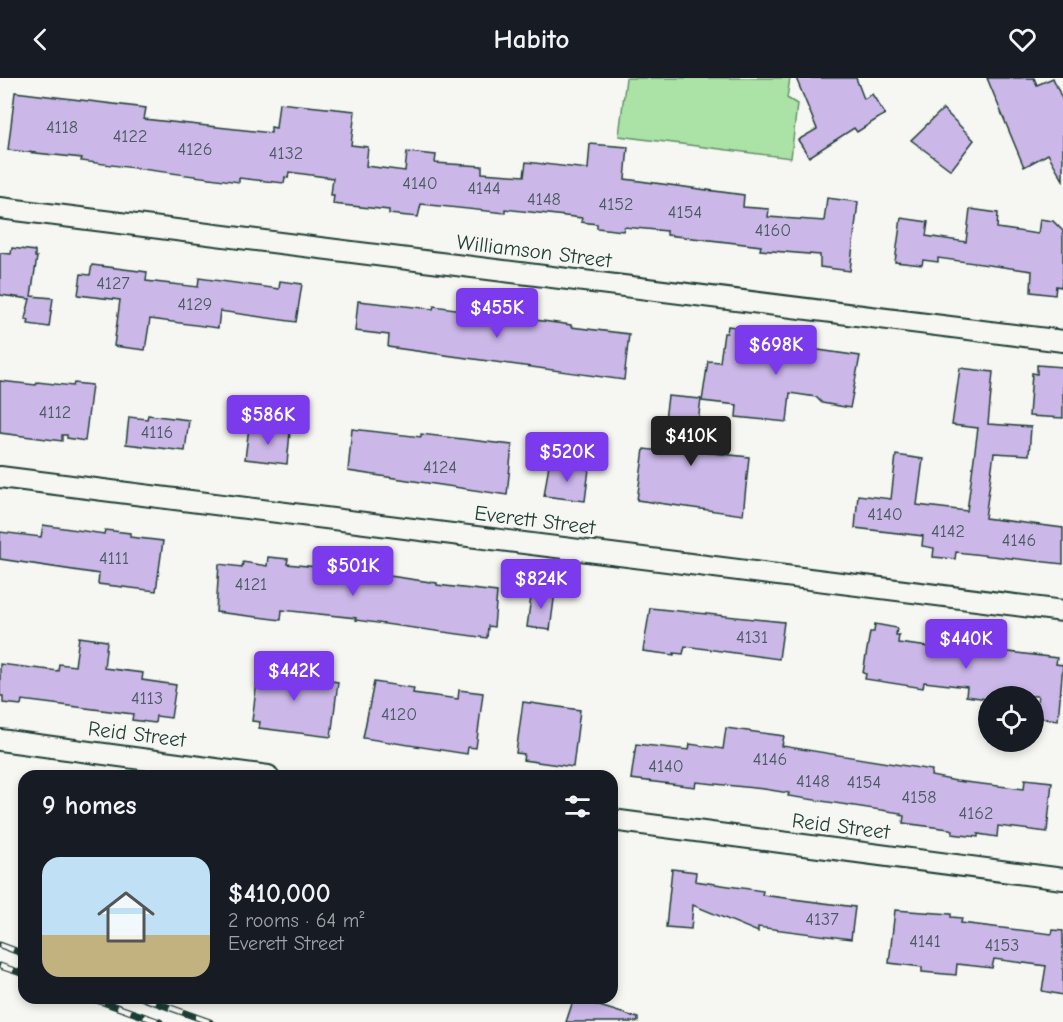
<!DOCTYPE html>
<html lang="en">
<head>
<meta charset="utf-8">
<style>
  :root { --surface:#171b24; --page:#20242c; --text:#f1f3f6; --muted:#9ea1a6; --line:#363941; --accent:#7c3aed }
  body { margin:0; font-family:"Comic Neue",sans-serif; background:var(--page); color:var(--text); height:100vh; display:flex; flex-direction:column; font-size:22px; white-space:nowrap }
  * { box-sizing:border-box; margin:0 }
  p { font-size:20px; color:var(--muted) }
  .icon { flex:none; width:33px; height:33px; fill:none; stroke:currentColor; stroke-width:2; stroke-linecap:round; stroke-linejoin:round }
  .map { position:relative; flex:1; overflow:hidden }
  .side { position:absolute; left:18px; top:692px; width:600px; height:234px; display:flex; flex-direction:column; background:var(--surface); border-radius:18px; box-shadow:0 3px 9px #0003 }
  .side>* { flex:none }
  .tools { position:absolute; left:978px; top:608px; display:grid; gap:12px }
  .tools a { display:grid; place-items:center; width:66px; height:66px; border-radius:50%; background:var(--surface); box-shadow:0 3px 9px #0003; font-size:30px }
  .price { position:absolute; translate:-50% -51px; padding:0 14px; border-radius:6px; background:var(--accent); color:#fff; font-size:20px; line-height:39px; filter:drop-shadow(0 2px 3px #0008) }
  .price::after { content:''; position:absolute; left:50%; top:36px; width:18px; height:14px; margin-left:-9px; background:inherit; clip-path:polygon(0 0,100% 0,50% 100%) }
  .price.active { background:#222; color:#fff }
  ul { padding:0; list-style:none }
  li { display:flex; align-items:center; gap:18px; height:150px; padding:0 24px }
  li+li { border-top:2px solid var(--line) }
  li span { display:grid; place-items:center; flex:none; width:168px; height:120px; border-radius:18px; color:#555 }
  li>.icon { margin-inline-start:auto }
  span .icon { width:72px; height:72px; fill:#fffc; stroke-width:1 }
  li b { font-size:26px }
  h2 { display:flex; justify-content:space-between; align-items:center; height:72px; padding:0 24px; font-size:26px }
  header { display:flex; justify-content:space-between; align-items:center; height:78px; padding:0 24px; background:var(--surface); font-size:27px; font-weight:600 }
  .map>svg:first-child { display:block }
  .green { fill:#abe2a5; stroke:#65906c; stroke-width:1.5 }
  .building { fill:#cbb7e8; stroke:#1f3d34; stroke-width:1.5 }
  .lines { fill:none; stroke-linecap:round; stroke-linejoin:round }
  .minor-casing { stroke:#1f3d34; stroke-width:24 }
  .minor { stroke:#f6f6f2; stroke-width:20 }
  .rail-casing { stroke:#1f3d34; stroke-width:7 }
  .rail { stroke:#f6f6f2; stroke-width:4.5; stroke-dasharray:14; stroke-linecap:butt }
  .labels { text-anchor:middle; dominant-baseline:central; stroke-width:6; stroke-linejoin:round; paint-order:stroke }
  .number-label { font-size:18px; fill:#4a5c61 }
  .street-label { font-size:21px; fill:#1f3d34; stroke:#f6f6f2 }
</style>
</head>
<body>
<header><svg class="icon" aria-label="back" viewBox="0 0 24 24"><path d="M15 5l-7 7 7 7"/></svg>Habito<svg class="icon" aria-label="heart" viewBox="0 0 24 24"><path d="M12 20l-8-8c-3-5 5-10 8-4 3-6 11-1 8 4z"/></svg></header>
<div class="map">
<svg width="1063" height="944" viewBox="0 0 1063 944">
  <rect width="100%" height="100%" fill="#f6f6f2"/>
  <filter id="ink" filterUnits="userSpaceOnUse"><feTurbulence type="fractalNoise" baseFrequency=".0167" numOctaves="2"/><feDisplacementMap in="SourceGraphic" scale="12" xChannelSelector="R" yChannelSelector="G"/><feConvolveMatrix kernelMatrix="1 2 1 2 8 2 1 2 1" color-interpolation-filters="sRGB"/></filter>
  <g filter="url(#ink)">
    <path class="green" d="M626,0H790L787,20L797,26L791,80L619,58Z"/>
    <g class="building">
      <path d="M796,0H856L864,21L872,16L885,36L857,54L854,50L809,79L798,62L817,51Z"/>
      <path d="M987,0H1034L1037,7L1053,0L1063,23V102L1048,76L1024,89Z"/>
      <path d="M15,14L146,30L144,41L271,55V49L276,50L279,25L355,33L351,67L368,69L366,88L405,93L407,74L436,77L435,85L482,88V95L524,98L526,84L588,91L590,66L628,69L625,101L744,117L743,129L769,131L768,139L824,143L827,120L858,124L850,193L820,189V177L760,172L761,168L667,157V153L624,149L623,153L597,150V146L581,144L582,140L505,131V135L421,126L418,139L389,136V132L333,126L334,117H331L333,100L289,94L288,100L285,99L284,105L239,100V104L81,83L82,80L8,72Z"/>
      <path d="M943,31L974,62L951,92L911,62Z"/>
      <path d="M970,131L998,135L997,150L1038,156L1040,141L1053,143L1063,153V198L1061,209L1056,208L1055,217L1031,214L1032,193L938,180V184L923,182L922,187L895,184L901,140L928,144L926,158L966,164Z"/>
      <path d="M12,170L35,173V179H37L31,218L53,220L49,249L28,246L29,242L25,241L30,221L0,217V175L11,176Z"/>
      <path d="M92,187L147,194L146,203L198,209L199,200L279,211L280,203L302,206L296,244L220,233L218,250L150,241L145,272L114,268L120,222L78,217L81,196L90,197Z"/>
      <path d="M358,223L433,231L434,228L571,247V249L629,256L624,302L388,269L389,257L355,253Z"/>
      <path d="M728,248L755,252V263L860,278L850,330L822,325L816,319L790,315L787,344L736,339L737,327L702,323L708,283L720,284L724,255H727Z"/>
      <path d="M1037,287L1063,289V340L1029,338L1032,295L1037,296Z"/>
      <path d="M960,290L993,294L988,346L1031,349L1029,377L994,375L985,440L1063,450V486L956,474L955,481L933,479L934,470L922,468L923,458L855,450L858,417L891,421L896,377L923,381L917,427L967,433L978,350L952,347Z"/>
      <path d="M0,303L36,307L37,304L73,308L74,305L92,307L85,363L67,360V357H62V363L0,355Z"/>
      <path d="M668,318L701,321L694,373L749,379L743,437L637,422L644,371L661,373Z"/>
      <path d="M148,337L189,342L185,373L126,366L129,339L147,341Z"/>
      <path d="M249,349L290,354L287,386L245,381Z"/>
      <path d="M352,351L421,359V356L512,367L507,417L348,393Z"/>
      <path d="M549,386L589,391L585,423L544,418Z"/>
      <path d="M43,447L104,456L105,452L130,455V459L163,463L156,513L98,506L99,496L0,481V454L41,459Z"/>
      <path d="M268,479L288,481L287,486L349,492L437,505V507L497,514L494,549L488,548L487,560L355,542L356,540L282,532L281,542L216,534L219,486L242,489L243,484L267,488Z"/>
      <path d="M532,511L555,514L550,552L527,549Z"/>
      <path d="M650,530L784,544L779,581L685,568L683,576L674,575V577L643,573Z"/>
      <path d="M875,546L897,550L896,557H899L898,565L970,574L973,562L993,565L992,572L1057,580L1056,586L1063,587L1058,642L1035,639L1038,618H987V621L966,618L967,609L924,604L923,610L865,601L866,596L863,595L870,554H874Z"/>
      <path d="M79,559L107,563L104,590L143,595L142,602L176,607L171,640L156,638L155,645L132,642L133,636L22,622L21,627L3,625V618H0V586L58,593L59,586L75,588Z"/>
      <path d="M260,580L278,583L277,595L338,604L331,659L259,650L260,644L252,643Z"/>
      <path d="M374,604L414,610L413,615L458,621L459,612L483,615L476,670L468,669L467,676L363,660Z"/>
      <path d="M523,624L580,632L573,689L523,682L524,676L516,675Z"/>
      <path d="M726,650L784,658L782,668L932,692L931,698L956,703L1024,711L1025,701L1052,704L1047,754L998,748L997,759L978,756V759L952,756L953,752L949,751L903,745L904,738L900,737L901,735L788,718L789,715L764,711L696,704L695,709L631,701L636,666L689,672L690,666L723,671Z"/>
      <path d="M672,791L696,794L695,803L763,813L762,817L855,829L851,861L758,849V854L693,827L691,851L666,849Z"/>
      <path d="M895,832L951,836V839L962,840L961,845L1052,856L1053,852L1063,853V917L1042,913L1046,888L994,881L992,890L957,886L956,897L922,894V889L889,885Z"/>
      <path d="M574,920L638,940V944H566Z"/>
    </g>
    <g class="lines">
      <defs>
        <g id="minor">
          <path d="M0,130L1063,263"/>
          <path d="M0,399L1063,533"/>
          <path d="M0,662L268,698"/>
          <path d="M612,742L1063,801"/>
        </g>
      </defs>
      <use href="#minor" class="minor-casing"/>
      <use href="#minor" class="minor"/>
      <defs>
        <g id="rail">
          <path d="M0,867L24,876"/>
          <path d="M0,888L24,896"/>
          <path d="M91,920L160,944"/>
          <path d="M143,920L210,944"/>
        </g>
      </defs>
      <use href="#rail" class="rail-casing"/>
      <use href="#rail" class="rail"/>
    </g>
  </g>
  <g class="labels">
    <g class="number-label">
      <text x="62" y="49">4118</text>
      <text x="130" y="58">4122</text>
      <text x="195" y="71">4126</text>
      <text x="286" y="75">4132</text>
      <text x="420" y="105">4140</text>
      <text x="484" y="110">4144</text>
      <text x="544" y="121">4148</text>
      <text x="616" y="126">4152</text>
      <text x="685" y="134">4154</text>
      <text x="773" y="152">4160</text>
      <text x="113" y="205">4127</text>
      <text x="195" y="226">4129</text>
      <text x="55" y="334">4112</text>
      <text x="157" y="354">4116</text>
      <text x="440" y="389">4124</text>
      <text x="885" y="436">4140</text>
      <text x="948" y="453">4142</text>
      <text x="1019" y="462">4146</text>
      <text x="114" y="480">4111</text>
      <text x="251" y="506">4121</text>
      <text x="752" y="559">4131</text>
      <text x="147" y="620">4113</text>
      <text x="399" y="636">4120</text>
      <text x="770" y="681">4146</text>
      <text x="666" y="688">4140</text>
      <text x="813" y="703">4148</text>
      <text x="864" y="704">4154</text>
      <text x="919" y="719">4158</text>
      <text x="976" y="735">4162</text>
      <text x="822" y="841">4137</text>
      <text x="925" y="863">4141</text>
      <text x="1002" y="867">4153</text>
    </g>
    <g class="street-label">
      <text transform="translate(534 173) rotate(7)">Williamson Street</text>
      <text transform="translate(535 442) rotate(7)">Everett Street</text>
      <text transform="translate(137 656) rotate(7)">Reid Street</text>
      <text transform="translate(841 748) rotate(7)">Reid Street</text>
    </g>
  </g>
</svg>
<div class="tools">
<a><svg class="icon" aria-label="locate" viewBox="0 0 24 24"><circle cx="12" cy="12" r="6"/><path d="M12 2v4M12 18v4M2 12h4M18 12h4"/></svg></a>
</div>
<b class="price" style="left:497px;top:261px">$455K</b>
<b class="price" style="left:776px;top:298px">$698K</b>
<b class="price" style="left:268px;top:368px">$586K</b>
<b class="price active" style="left:691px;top:389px">$410K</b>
<b class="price" style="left:567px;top:405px">$520K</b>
<b class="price" style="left:353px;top:519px">$501K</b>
<b class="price" style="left:541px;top:532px">$824K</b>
<b class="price" style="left:966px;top:592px">$440K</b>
<b class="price" style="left:294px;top:624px">$442K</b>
<section class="side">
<h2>9 homes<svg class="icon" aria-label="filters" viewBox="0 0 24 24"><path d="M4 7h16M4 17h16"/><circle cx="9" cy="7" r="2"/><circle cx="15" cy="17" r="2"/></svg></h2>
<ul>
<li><span style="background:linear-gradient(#bfe0f5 65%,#c2b280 0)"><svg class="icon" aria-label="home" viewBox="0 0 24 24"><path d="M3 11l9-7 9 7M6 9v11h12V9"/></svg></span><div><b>$410,000</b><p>2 rooms · 64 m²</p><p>Everett Street</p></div></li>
</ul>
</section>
</div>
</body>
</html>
